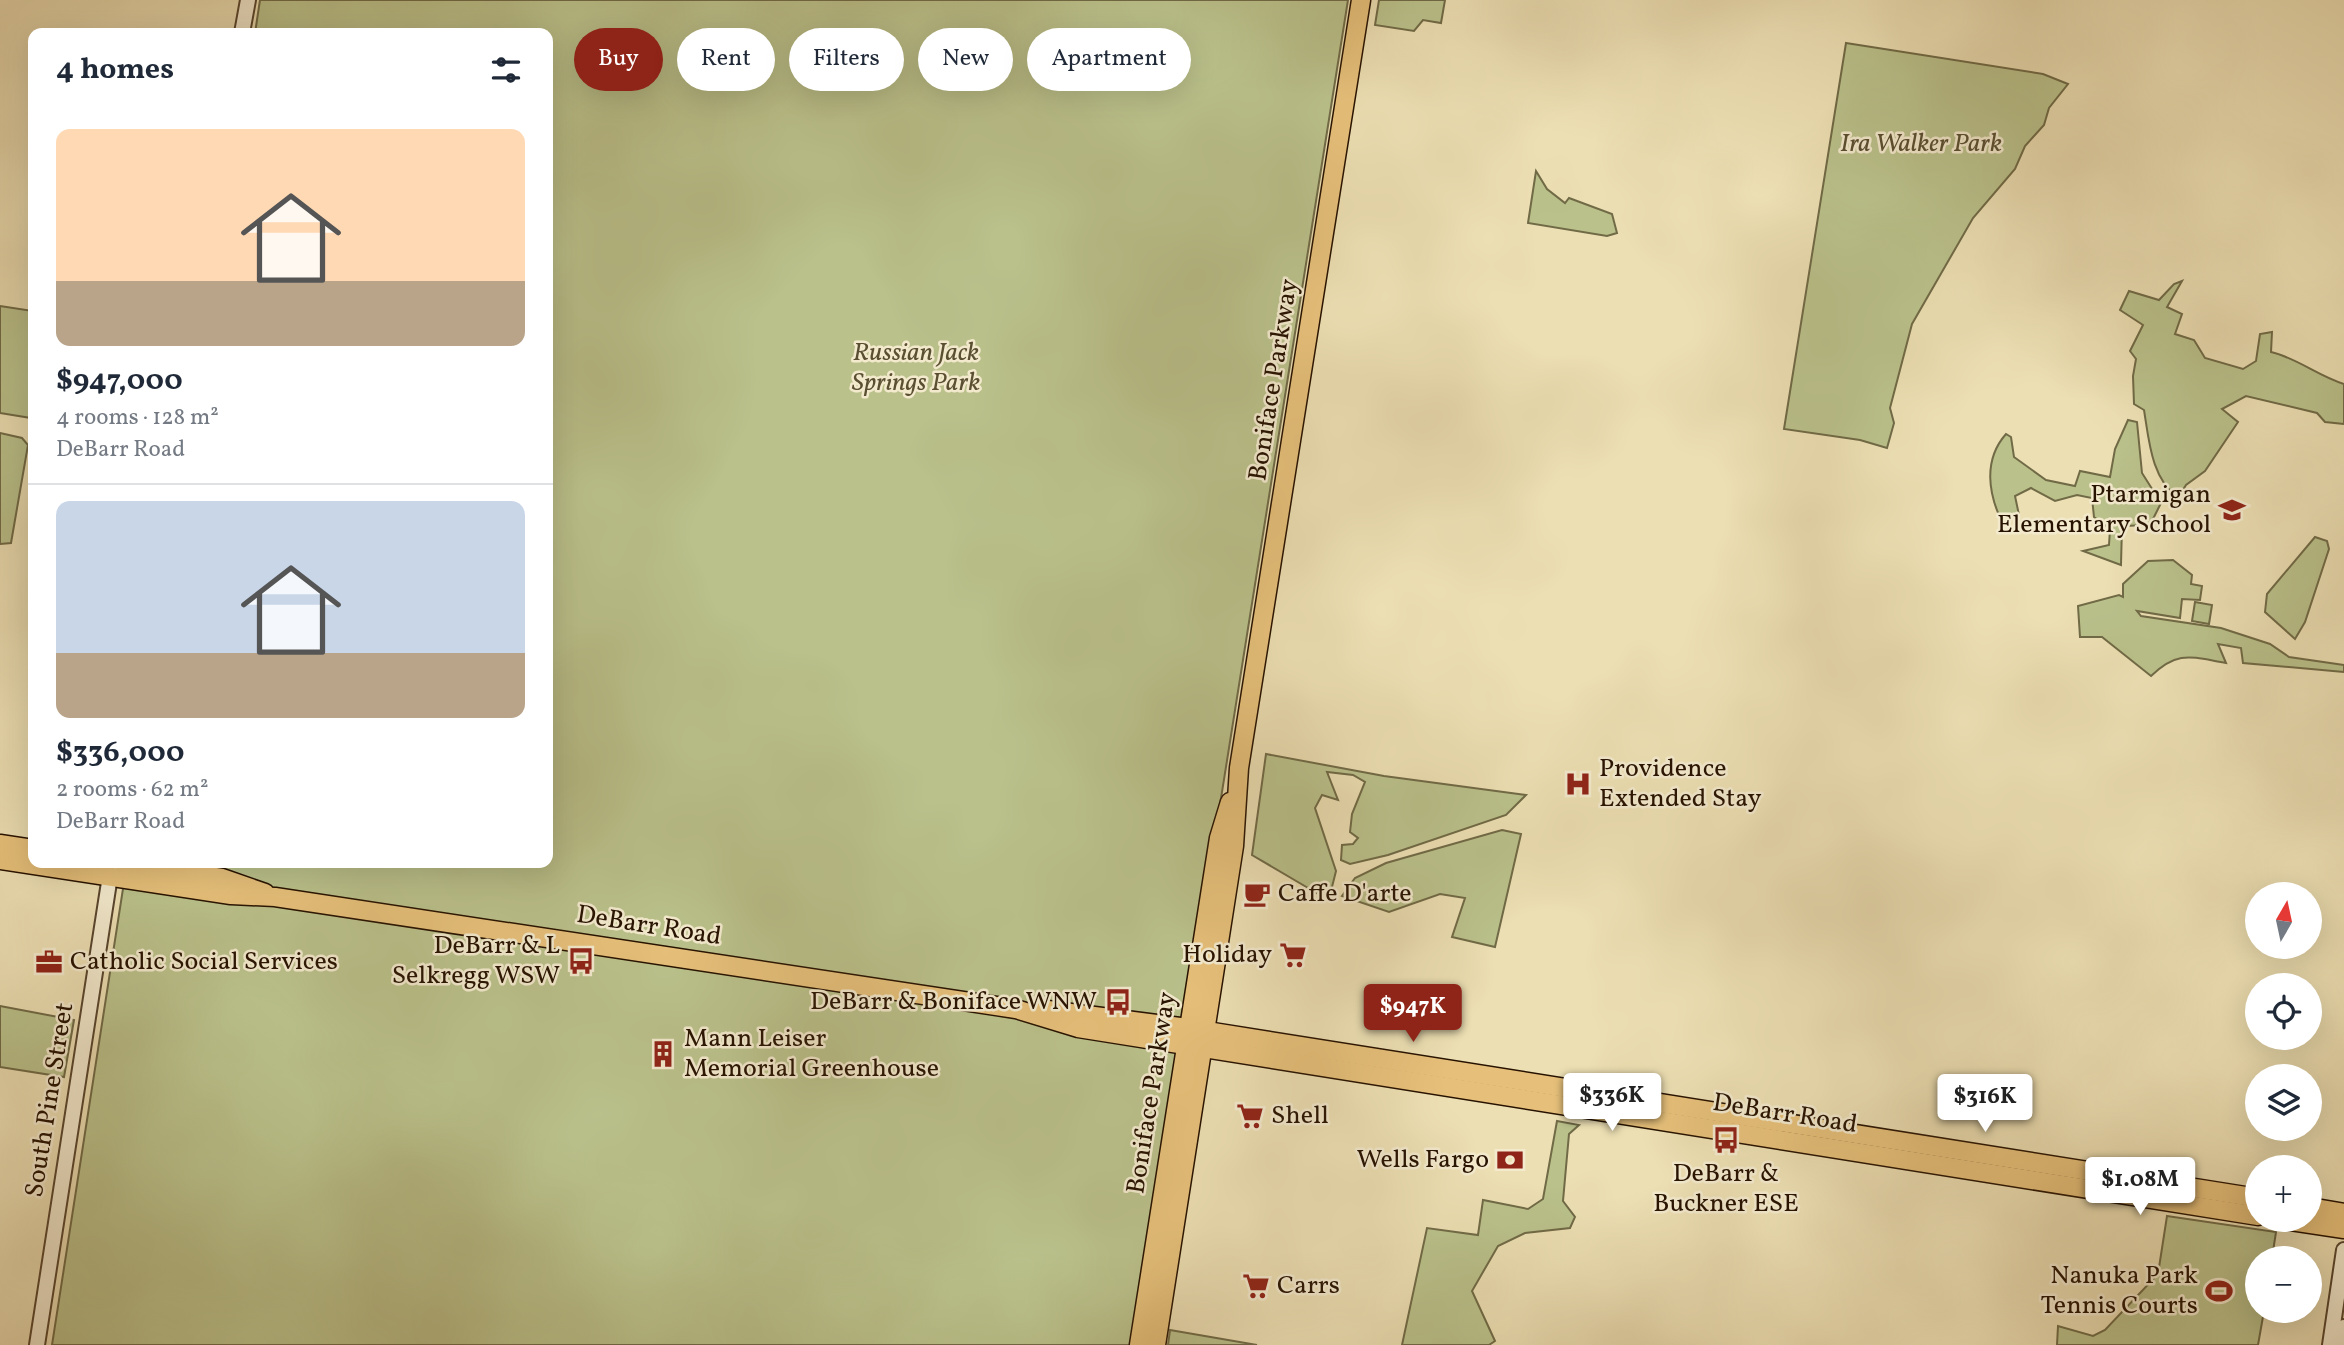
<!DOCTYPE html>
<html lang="en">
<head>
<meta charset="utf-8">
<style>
  :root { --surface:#fff; --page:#f6f6f7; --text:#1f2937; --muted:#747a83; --line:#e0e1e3; --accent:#8f2418 }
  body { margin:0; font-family:Vollkorn,serif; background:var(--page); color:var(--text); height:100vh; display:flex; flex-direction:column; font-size:26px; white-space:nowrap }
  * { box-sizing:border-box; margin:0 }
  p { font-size:23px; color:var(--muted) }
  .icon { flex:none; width:38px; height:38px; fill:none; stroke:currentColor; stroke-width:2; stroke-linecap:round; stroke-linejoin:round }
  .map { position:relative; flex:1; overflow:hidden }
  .side { position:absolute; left:28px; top:28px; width:525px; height:840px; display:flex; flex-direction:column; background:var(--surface); border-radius:14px; box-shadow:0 7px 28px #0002 }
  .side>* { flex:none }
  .guide { position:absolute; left:574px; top:28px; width:665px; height:63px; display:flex; gap:14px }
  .needle { width:46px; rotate:9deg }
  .buttons { position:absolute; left:2245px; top:882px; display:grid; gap:14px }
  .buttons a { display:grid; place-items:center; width:77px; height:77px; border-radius:50%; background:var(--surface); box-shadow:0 7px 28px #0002; font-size:35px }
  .price { position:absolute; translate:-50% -60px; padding:0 16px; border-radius:7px; background:#fff; color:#222; font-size:23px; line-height:46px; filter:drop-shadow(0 2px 4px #0008) }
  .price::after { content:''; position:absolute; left:50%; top:42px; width:21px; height:16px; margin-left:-10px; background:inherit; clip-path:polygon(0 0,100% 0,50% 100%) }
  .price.on { background:var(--accent); color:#fff }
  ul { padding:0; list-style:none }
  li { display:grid; align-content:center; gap:14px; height:371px; padding:0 28px }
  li+li { border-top:2px solid var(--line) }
  li span { display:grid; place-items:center; height:217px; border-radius:14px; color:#555 }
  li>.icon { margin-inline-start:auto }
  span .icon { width:126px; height:126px; fill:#fffc; stroke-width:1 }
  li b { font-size:30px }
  h2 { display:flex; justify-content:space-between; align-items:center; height:84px; padding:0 28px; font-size:30px }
  .chip { padding:0 24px; border-radius:32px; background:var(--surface); box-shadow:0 7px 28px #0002; font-size:24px; line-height:63px }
  .chip.on { background:var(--accent); color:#fff }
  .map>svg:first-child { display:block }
  .green { fill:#bac18b; stroke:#706a46; stroke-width:2 }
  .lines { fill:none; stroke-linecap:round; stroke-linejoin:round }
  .minor-casing { stroke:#58452e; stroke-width:18 }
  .major-casing { stroke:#271201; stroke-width:21 }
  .minor { stroke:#f3eace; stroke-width:14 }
  .major { stroke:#e6c07a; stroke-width:18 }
  .labels { text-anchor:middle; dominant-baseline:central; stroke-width:5; stroke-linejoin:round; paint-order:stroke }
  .park-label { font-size:26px; font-style:italic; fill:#5a4f31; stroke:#f3eace }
  .street-label { font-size:26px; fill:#271201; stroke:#f3eace }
  .poi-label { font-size:26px; fill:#271201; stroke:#f3eace; text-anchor:end }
</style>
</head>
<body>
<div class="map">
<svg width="2344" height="1345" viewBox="0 0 2344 1345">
  <rect width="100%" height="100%" fill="#ecdfb3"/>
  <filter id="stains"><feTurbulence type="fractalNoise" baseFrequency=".00286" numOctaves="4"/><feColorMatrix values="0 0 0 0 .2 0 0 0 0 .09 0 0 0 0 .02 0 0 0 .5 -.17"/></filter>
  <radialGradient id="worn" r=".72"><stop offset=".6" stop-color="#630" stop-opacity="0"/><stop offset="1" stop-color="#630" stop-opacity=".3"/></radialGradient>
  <g class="green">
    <path d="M260,0H1348L1134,1345H52L127,863H548V33H255Z"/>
    <path d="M1379,0H1445L1441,23L1423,20L1414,31L1375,25Z"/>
    <path d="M1846,43L2043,74L2068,84L2049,108L2044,125L2025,146L2015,169L1973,218L1912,324L1890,408L1894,423L1887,448L1860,440L1784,429Z"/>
    <path d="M1536,171L1547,189L1565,203L1569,198L1612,214L1617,233L1607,236L1528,223Z"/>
    <path d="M2182,281L2167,307L2182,314L2175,334L2194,340L2205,358L2243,369L2256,361L2260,334L2272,332L2271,352C2297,358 2318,376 2344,384V424L2325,422L2317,413L2246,396L2222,409L2238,422L2205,471L2186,485L2178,498C2151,478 2149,440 2144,410L2134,404L2133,376L2136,359L2130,351L2143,325L2120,310L2129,291L2159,300L2174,284Z"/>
    <path d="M0,306L33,311L31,418L0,413Z"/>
    <path d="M2128,420L2137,422L2142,473L2161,503L2150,525L2122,526L2121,565L2083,551L2109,545L2110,529L2094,517L2092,498L2077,495L2055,501L2031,488L2015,496L2019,515L2003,524C1988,494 1983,460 2006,434L2011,437L2014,457L2046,480L2075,486L2080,471L2110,477L2115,449Z"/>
    <path d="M0,433L22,438L28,445L11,543L0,544Z"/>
    <path d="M2315,537L2327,541L2329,549L2305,622L2295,639L2265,612L2267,594Z"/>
    <path d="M2173,560L2192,575L2191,584L2202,586L2200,600L2182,599L2180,618L2137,611L2141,616L2221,628L2270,644L2289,657L2344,665V672L2243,663L2241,648L2218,644L2226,663C2191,657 2178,650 2151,676L2102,637H2080L2078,606L2119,595L2123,597V584L2148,561Z"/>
    <path d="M2195,602L2212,605L2209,624L2192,621Z"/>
    <path d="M1266,754L1384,776L1526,795L1506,815L1388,855L1350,864L1341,860L1342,845L1353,844L1358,838L1350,832L1352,814L1365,782L1353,775L1327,772L1338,800L1322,795L1315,808L1336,871L1331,891L1320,895L1252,855Z"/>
    <path d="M1502,830L1521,834L1495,947L1452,937L1465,898L1440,894L1389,912L1342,896L1355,878L1386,863Z"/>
    <path d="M0,1006L74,1020L64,1077L0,1067Z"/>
    <path d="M1557,1121L1579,1125L1569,1134L1563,1201L1575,1217L1570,1228L1525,1233L1498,1246L1472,1291L1495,1341L1489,1345H1402L1427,1228L1478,1235L1483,1200L1528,1209L1543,1199Z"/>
    <path d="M2167,1216L2276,1232L2272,1258H2258V1311H2264L2258,1345H2057L2058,1326L2093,1336L2105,1330L2158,1274Z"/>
    <path d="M1170,1330L1257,1345H1168Z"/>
  </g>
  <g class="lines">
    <defs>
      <g id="minor">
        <path d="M242,33L248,0"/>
        <path d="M37,1345L112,863"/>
        <path d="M2330,1345L2344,1250"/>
        <path d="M2341,1345L2344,1327"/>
      </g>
      <g id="major">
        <path d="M0,844L33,849"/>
        <path d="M0,860L231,895L275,897L1016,1009L1078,1028L2258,1216"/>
        <path d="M123,863L222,878L265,893"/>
        <path d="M1040,1009L1188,1028L2258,1198"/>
        <path d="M2310,1207L2344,1213"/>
        <path d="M2284,1220L2344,1229"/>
        <path d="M1139,1345L1219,838L1230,802"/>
        <path d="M1156,1345L1234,846L1239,768L1361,0"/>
      </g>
    </defs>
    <use href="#minor" class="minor-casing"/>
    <use href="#major" class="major-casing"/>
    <use href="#minor" class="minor"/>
    <use href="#major" class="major"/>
  </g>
  <defs>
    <symbol id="school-bare" viewBox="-9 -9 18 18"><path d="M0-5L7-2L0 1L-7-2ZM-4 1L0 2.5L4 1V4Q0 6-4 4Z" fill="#8f2418" stroke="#f3eace" stroke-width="2.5" paint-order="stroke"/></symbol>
    <symbol id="hospital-bare" viewBox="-9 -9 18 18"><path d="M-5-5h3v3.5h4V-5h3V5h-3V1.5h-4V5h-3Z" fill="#8f2418" stroke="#f3eace" stroke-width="2.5" paint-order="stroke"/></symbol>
    <symbol id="cafe-bare" viewBox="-9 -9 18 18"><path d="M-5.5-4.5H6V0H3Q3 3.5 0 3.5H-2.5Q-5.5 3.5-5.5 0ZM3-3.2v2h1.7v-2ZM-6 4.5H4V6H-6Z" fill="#8f2418" stroke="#f3eace" stroke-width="2.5" paint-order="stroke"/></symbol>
    <symbol id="supermarket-bare" viewBox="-9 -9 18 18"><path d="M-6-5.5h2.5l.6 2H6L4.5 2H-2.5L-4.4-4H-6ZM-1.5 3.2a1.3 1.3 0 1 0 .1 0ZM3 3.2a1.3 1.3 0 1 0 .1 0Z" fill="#8f2418" stroke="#f3eace" stroke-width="2.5" paint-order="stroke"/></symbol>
    <symbol id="bus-bare" viewBox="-9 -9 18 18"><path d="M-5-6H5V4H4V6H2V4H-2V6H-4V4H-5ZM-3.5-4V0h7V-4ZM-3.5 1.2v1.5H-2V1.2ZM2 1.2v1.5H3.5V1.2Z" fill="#8f2418" stroke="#f3eace" stroke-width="2.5" paint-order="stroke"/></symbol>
    <symbol id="office-bare" viewBox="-9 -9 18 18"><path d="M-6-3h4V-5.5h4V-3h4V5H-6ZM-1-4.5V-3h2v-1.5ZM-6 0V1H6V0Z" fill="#8f2418" stroke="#f3eace" stroke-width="2.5" paint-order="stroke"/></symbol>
    <symbol id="building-bare" viewBox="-9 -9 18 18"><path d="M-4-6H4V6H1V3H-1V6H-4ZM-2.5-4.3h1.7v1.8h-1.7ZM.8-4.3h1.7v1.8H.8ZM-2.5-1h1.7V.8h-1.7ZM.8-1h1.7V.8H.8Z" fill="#8f2418" stroke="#f3eace" stroke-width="2.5" paint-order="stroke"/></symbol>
    <symbol id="bank-bare" viewBox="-9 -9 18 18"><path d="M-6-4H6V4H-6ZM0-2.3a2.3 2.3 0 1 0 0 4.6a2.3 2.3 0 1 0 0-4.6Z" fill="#8f2418" stroke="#f3eace" stroke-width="2.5" paint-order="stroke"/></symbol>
    <symbol id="stadium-bare" viewBox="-9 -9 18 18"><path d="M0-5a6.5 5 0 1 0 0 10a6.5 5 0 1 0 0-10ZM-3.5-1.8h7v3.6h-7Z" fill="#8f2418" stroke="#f3eace" stroke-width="2.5" paint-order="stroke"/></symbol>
  </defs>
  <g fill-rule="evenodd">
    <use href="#school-bare" x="2213" y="491" width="38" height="38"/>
    <use href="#hospital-bare" x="1559" y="765" width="38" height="38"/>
    <use href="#cafe-bare" x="1238" y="875" width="38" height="38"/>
    <use href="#supermarket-bare" x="1274" y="936" width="38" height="38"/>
    <use href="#bus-bare" x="562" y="942" width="38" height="38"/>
    <use href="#office-bare" x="30" y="943" width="38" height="38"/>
    <use href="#bus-bare" x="1099" y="983" width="38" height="38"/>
    <use href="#building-bare" x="644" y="1035" width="38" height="38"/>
    <use href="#supermarket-bare" x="1231" y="1097" width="38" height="38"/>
    <use href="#bus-bare" x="1707" y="1121" width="38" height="38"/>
    <use href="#bank-bare" x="1491" y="1141" width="38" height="38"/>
    <use href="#supermarket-bare" x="1237" y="1267" width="38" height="38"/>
    <use href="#stadium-bare" x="2200" y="1272" width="38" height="38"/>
  </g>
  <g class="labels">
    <g class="park-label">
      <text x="1921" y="144">Ira Walker Park</text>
      <text x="916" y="353">Russian Jack<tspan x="916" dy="30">Springs Park</tspan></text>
    </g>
    <g class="street-label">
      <text transform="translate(1274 380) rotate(-81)">Boniface Parkway</text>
      <text transform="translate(649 926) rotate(9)">DeBarr Road</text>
      <text transform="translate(1152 1093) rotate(-81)">Boniface Parkway</text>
      <text transform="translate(50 1100) rotate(-81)">South Pine Street</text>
      <text transform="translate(1785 1114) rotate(9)">DeBarr Road</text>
    </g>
    <g class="poi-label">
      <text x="2211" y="495">Ptarmigan<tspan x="2211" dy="30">Elementary School</tspan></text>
      <text x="1599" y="769" text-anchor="start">Providence<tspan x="1599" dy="30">Extended Stay</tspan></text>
      <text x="1278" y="894" text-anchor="start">Caffe D'arte</text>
      <text x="560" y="946">DeBarr &amp; L<tspan x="560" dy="30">Selkregg WSW</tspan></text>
      <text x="1272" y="955">Holiday</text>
      <text x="70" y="962" text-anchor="start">Catholic Social Services</text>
      <text x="1097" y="1002">DeBarr &amp; Boniface WNW</text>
      <text x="684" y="1039" text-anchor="start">Mann Leiser<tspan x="684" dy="30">Memorial Greenhouse</tspan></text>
      <text x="1271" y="1116" text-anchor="start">Shell</text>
      <text x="1489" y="1160">Wells Fargo</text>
      <text x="1726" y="1174" text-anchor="middle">DeBarr &amp;<tspan x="1726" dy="30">Buckner ESE</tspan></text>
      <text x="2198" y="1276">Nanuka Park<tspan x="2198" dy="30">Tennis Courts</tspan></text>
      <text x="1277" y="1286" text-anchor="start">Carrs</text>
    </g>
  </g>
  <rect width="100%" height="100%" filter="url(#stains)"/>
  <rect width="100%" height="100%" fill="url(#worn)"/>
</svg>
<div class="buttons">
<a><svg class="needle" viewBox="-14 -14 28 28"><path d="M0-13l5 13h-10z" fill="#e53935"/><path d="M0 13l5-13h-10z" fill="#747a83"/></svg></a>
<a><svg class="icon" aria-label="locate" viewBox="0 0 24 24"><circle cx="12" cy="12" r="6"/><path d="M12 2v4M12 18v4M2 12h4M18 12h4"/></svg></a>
<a><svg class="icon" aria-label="layers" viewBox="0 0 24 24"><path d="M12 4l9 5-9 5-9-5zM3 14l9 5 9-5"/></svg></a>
<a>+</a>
<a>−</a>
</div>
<b class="price on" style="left:1413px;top:1044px">$947K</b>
<b class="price" style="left:1612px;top:1133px">$336K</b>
<b class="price" style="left:1985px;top:1134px">$316K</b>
<b class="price" style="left:2140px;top:1217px">$1.08M</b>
<div class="guide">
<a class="chip on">Buy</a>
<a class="chip">Rent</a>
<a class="chip">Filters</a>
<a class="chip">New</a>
<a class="chip">Apartment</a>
</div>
<section class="side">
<h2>4 homes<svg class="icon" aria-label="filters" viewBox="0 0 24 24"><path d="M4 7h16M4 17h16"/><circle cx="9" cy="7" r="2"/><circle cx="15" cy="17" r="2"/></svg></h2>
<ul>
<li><span style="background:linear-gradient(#ffd9b3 70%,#b9a48a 0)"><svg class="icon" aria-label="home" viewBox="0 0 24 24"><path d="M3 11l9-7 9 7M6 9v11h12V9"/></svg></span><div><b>$947,000</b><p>4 rooms · 128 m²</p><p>DeBarr Road</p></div></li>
<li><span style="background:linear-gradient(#c9d6e8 70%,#b9a48a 0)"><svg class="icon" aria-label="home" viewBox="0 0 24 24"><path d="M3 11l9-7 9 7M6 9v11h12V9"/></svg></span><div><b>$336,000</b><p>2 rooms · 62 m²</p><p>DeBarr Road</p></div></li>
</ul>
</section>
</div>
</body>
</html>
